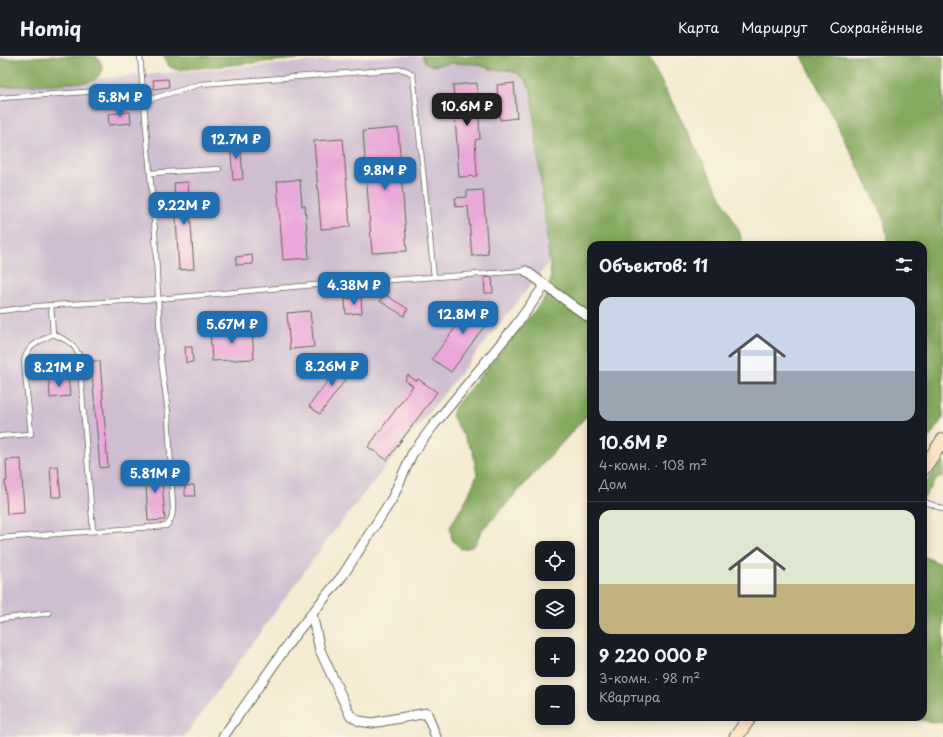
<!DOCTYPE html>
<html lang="ru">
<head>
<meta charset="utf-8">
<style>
  :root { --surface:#171b24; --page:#20242c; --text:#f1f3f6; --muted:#9ea1a6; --line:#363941; --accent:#1f6fb2 }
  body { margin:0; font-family:"Playpen Sans",sans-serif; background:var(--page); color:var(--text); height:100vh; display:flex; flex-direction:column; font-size:15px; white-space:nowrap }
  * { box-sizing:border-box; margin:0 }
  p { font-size:13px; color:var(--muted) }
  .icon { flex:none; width:22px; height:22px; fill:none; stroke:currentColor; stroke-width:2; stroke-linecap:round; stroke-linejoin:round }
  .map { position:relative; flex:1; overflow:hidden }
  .side { position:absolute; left:587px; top:185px; width:340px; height:480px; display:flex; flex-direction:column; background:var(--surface); border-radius:12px; box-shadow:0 2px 10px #0003 }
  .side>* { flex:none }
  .buttons { position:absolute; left:535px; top:485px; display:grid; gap:8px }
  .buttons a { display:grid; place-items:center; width:40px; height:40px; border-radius:8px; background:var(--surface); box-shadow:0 2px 10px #0003; font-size:20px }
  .price { position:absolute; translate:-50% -34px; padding:0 9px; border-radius:8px; background:var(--accent); color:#fff; font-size:13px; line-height:26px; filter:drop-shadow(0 1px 2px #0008) }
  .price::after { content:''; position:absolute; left:50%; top:24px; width:12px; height:9px; margin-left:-6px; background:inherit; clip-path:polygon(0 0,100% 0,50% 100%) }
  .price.selected { background:#222; color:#fff }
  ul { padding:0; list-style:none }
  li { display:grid; align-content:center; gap:8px; height:212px; padding:0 12px }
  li+li { border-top:1px solid var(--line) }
  li span { display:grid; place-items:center; height:124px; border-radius:12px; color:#555 }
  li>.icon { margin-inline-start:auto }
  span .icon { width:72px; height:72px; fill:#fffc; stroke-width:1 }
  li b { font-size:17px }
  h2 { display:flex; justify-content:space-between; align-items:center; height:48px; padding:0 12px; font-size:17px }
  header { display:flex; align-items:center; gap:24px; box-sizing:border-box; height:56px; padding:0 20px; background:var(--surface); border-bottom:1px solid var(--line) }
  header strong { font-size:19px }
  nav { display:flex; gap:22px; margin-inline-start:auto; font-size:14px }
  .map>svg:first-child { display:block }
  .industrial { fill:#cebed1 }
  .forest { fill:#84a95e; stroke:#50623d }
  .building { fill:#eba7d9 }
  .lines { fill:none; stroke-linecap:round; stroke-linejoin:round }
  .service-casing { stroke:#68645c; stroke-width:6 }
  .minor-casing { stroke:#68645c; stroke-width:11 }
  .secondary-casing { stroke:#68645c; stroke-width:15 }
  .service { stroke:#fff; stroke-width:4.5 }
  .minor { stroke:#fff; stroke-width:9 }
  .secondary { stroke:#fee4c6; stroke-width:13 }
</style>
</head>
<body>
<header>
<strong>Homiq</strong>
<nav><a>Карта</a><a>Маршрут</a><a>Сохранённые</a></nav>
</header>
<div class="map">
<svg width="943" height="681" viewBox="0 0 943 681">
  <rect width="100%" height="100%" fill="#fcf5e5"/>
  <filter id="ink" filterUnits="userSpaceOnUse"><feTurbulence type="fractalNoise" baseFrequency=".025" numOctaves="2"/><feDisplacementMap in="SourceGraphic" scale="8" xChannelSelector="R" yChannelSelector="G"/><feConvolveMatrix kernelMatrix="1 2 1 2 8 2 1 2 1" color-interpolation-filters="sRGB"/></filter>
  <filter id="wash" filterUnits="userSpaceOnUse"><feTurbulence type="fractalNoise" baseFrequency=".012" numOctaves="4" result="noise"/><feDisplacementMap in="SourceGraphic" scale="16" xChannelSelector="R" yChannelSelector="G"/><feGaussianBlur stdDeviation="0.9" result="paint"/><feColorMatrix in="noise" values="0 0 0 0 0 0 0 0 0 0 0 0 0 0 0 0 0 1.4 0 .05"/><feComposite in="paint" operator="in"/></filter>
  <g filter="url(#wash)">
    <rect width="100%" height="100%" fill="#f4ebd2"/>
    <path class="industrial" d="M382,0H544L550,205L328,483L184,681H0V30Z"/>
    <g class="forest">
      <path d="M54,0H96C108,11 101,22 88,26L0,31V3Z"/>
      <path d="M164,0H329L178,14C169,12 166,9 164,0Z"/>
      <path d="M422,0H648L740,177L742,189H591V355L492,464C488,468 483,471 481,476C475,487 477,492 461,493L452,484L450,471L468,440L477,419L473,396L452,360L455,351L462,342L545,242L549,234L551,221L531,34L525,23L517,17L506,14H494L476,8L452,7L432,10L425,6Z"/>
      <path d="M802,0H943V362L923,390V189H886L887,181L884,162Z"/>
      <path d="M943,403V421L937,423L923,443V431Z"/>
      <path d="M923,500L943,509V667L895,661H923Z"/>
    </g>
    <g id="blocks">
      <g class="building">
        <path d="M168,23L169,31L154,33L153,24Z"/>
        <path d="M477,27L480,83L475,84L477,120L459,121L453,29Z"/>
        <path d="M514,27L517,62L500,64L497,29Z"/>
        <path d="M130,56L131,67L109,69L108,58Z"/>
        <path d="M398,72L407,195L372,197L363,75Z"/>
        <path d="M343,83L350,171L321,173L314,85Z"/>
        <path d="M240,85L243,123L233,124L230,86Z"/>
        <path d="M300,124L302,150L305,149L309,202L283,204L277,125Z"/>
        <path d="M188,126L194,213L179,214L174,127Z"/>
        <path d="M483,134L488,198L472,200L468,150L456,151L455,142L467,141V135Z"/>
        <path d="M252,199L253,208L236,209V201Z"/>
        <path d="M492,221L493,237H485L484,222Z"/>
        <path d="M384,238L408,253L404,260L380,245Z"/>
        <path d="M361,241L362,257L346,258L345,243Z"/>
        <path d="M475,244L494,257L451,316L432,303L467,256L460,251L463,246L470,251Z"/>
        <path d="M310,255L314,291L290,293L287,257Z"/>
        <path d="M252,273L254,303L212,305L210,275Z"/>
        <path d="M185,291H192L193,306L186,307Z"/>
        <path d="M343,304L354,312L320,358L309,350Z"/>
        <path d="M91,305H100L108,411L100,412Z"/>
        <path d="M408,319L416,325L418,323L437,336L387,404L368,391L413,330L405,324Z"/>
        <path d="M68,321L70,340L50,342L49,323Z"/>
        <path d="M21,403L24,457L7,458L5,425H7L6,404Z"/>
        <path d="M58,410L61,441H52L50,411Z"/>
        <path d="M161,411L165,464L148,465L145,412Z"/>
        <path d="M194,429L195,440H185V430Z"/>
      </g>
    </g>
  </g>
  <g filter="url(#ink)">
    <use href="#blocks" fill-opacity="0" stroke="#68645c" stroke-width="1"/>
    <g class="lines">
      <defs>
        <g id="service">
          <path d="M0,42L142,32"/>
          <path d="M144,45L201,28L401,13L408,15L413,19L434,221"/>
          <path d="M150,117L219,113"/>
          <path d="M0,255L37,250L158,243L314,229L526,215"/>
          <path d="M53,278C66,284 73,286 79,299L93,475"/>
          <path d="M0,380L31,378L24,305C28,288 39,286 53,278L51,249"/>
          <path d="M923,445L943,453"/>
          <path d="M0,482L166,470C172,465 172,460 173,452L168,357L161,304L155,176L140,0"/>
          <path d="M0,563L49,557"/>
        </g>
        <g id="minor">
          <path d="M526,215L591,263"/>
          <path d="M312,558L320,594L350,659L359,665L372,667L427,657L436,681"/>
          <path d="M223,681L294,580L343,519L392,443L412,398L433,370L516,269L545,229"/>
        </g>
        <g id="secondary">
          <path d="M923,413L943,384"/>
          <path d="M736,681L750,661"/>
        </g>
      </defs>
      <use href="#service" class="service-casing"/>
      <use href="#minor" class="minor-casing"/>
      <use href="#secondary" class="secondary-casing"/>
      <use href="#service" class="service"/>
      <use href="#minor" class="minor"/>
      <use href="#secondary" class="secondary"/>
    </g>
  </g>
</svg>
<div class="buttons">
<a><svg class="icon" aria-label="locate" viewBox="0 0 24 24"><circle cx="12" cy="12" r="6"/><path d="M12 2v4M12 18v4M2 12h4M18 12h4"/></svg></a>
<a><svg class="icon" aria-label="layers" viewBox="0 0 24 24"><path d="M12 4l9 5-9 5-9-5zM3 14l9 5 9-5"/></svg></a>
<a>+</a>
<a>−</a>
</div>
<b class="price" style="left:120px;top:62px">5.8M ₽</b>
<b class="price selected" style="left:467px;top:71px">10.6M ₽</b>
<b class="price" style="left:236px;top:104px">12.7M ₽</b>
<b class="price" style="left:385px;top:135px">9.8M ₽</b>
<b class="price" style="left:184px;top:170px">9.22M ₽</b>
<b class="price" style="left:354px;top:250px">4.38M ₽</b>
<b class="price" style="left:463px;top:279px">12.8M ₽</b>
<b class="price" style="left:232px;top:289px">5.67M ₽</b>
<b class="price" style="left:332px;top:331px">8.26M ₽</b>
<b class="price" style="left:59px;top:332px">8.21M ₽</b>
<b class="price" style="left:155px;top:438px">5.81M ₽</b>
<section class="side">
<h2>Объектов: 11<svg class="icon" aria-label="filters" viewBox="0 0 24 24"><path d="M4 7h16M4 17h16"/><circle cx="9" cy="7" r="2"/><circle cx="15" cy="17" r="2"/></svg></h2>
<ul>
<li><span style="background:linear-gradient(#c9d6e8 60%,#9aa5b1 0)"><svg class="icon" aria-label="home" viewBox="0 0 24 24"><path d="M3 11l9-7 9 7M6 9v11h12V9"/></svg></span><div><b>10.6M ₽</b><p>4-комн. · 108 m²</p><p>Дом</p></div></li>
<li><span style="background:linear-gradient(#dfe7d0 60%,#c2b280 0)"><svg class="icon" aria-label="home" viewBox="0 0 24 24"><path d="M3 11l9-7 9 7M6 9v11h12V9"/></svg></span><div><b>9 220 000 ₽</b><p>3-комн. · 98 m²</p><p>Квартира</p></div></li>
</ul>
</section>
</div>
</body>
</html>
